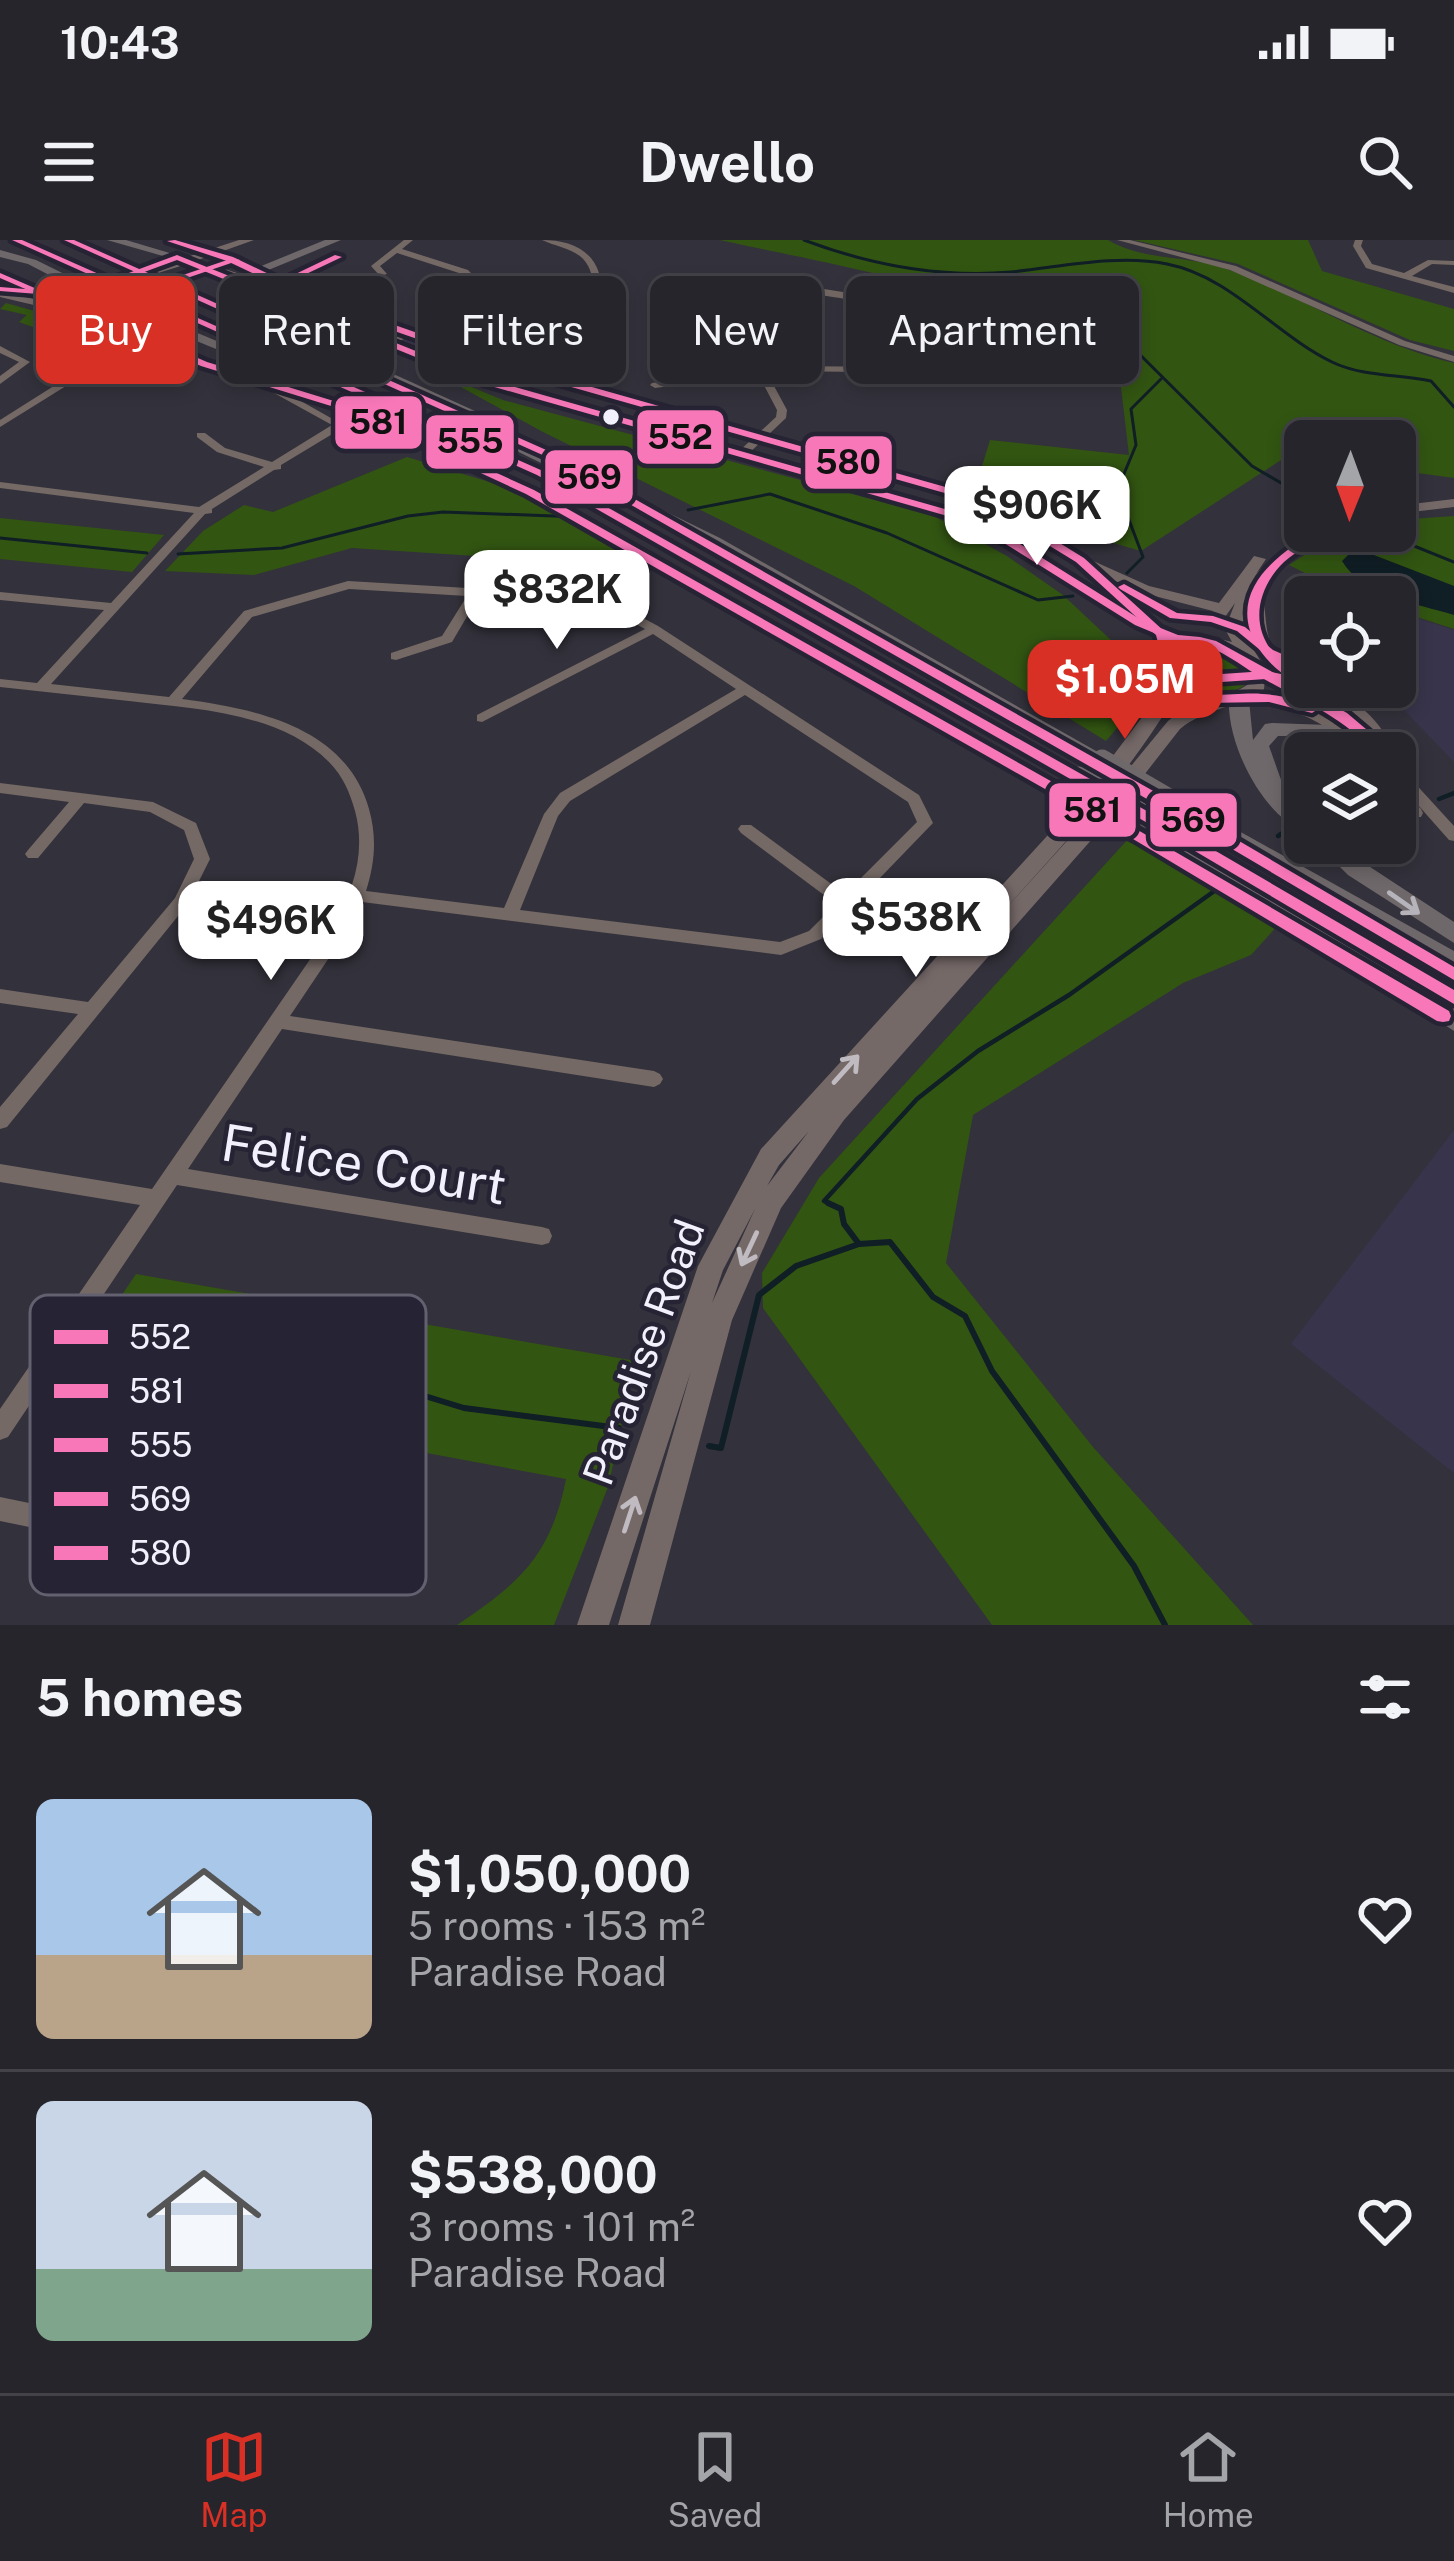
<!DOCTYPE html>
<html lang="en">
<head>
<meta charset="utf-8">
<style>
  :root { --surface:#26252c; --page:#323138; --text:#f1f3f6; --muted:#a4a5a9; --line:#424248; --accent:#d93025 }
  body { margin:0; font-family:"Public Sans",sans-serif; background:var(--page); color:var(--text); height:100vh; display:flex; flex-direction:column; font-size:45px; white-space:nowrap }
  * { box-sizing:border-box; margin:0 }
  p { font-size:39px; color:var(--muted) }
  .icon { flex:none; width:66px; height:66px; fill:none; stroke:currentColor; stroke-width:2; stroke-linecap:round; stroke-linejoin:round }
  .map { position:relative; height:1385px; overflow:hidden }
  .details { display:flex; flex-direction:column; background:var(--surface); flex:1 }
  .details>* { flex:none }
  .hud { position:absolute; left:36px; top:36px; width:1383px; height:108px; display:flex; gap:24px }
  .needle { width:78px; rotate:181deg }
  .tools { position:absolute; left:1284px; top:180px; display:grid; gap:24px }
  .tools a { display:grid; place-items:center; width:132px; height:132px; border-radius:18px; background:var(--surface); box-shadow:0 6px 18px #0003,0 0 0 3px var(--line); font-size:60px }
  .price { position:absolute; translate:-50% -102px; padding:0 27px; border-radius:24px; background:#fff; color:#222; font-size:39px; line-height:78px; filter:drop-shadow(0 3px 6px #0008) }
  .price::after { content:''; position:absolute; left:50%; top:72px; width:36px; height:27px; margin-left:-18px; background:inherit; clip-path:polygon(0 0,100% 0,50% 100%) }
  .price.on { background:var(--accent); color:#fff }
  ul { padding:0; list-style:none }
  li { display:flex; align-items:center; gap:36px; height:300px; padding:0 36px }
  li+li { border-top:3px solid var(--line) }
  li span { display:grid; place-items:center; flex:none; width:336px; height:240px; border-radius:18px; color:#555 }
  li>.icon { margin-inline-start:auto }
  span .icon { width:144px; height:144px; fill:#fffc; stroke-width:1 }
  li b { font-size:51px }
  h2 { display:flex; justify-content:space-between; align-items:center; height:144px; padding:0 36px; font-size:51px }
  .pill { padding:0 42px; border-radius:18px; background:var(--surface); box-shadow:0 6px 18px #0003,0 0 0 3px var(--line); font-size:42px; line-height:108px }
  .pill.on { background:var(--accent); color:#fff }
  .status { display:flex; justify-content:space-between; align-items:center; height:84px; padding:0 60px; background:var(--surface); direction:ltr }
  .status svg { height:33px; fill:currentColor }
  header { display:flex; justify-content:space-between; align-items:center; height:156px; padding:0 36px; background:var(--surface); font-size:54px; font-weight:700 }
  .tab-bar { display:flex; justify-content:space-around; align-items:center; height:168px; border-top:3px solid var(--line); background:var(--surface); font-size:33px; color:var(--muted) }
  .tab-bar a { display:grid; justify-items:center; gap:6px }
  .tab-bar .on { color:var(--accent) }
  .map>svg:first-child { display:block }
  .built { fill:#38344b }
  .green { fill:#325512 }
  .water { fill:#101e25 }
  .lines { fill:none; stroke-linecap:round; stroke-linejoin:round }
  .stream-far2 { stroke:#101e25; stroke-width:3 }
  .stream-far1 { stroke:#101e25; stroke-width:4.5 }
  .stream { stroke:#101e25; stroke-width:6 }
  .highway-tunnel { stroke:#504e58; stroke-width:12; stroke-dasharray:12 6; stroke-linecap:butt }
  .minor { fill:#746965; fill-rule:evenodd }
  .major { fill:#756968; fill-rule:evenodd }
  .highway { fill:#6f686a; fill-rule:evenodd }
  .major-bridge { stroke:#756968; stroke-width:10 }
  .highway-bridge { stroke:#6f686a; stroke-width:21 }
  .bus-1-casing { stroke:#262334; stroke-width:9 }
  .bus-2-casing { stroke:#262334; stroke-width:9 }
  .bus-3-casing { stroke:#262334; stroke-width:9 }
  .bus-4-casing { stroke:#262334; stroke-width:9 }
  .bus-5-casing { stroke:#262334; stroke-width:9 }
  .bus-1 { fill:#f777b8; fill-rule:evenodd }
  .bus-2 { fill:#f777b8; fill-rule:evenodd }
  .bus-3 { fill:#f777b8; fill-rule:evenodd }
  .bus-4 { fill:#f777b8; fill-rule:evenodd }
  .bus-5 { fill:#f777b8; fill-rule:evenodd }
  .oneway { stroke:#b7b3ba }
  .oneway2 { stroke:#c0bac1 }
  .bus-dot { fill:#f2f0fc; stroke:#262334; stroke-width:4.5 }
  .labels { text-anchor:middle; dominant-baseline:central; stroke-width:9; stroke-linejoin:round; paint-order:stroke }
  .street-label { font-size:42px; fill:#f2f0fc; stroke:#262334 }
  .near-street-label { font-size:51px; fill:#f2f0fc; stroke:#262334 }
  .key { fill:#262334; stroke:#636070; stroke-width:3 }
  .key-label { font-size:33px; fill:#f2f0fc }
  .line-badge { stroke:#262334; stroke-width:4.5 }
  .pale-badge-label { font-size:33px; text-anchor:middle; font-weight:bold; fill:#111 }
</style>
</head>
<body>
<div class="status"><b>10:43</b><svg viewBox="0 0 49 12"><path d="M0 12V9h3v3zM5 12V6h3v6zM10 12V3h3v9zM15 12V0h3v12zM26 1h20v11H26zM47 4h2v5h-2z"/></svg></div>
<header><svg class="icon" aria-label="menu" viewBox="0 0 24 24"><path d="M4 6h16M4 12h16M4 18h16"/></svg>Dwello<svg class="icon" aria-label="search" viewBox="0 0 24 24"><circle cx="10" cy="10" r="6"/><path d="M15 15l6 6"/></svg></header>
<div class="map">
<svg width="1454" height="1385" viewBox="0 0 1454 1385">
  <rect width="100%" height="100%" fill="#33313b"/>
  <g class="built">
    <path d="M456,73L495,92L448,117L400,100Z"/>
    <path d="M1395,371L1454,390V522L1382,447H1395Z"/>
    <path d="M1454,890V1233L1291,1104Z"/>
  </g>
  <g class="green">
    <path d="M720,0H1108C1144,21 1186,15 1224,28C1303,56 1372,104 1454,123V238L1395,230V201H1305V217L1289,215L1141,311L971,262L990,200L1129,215L1115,96L986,100L978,94L1018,85C982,49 780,14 720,0Z"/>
    <path d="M1134,0H1308L1322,31L1454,69V111L1410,100L1238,24Z"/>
    <path d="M6,63L88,86L101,93L104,100L97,110L19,82L27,75L0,69Z"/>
    <path d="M430,130L503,160L934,276L1007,316L1063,355L1112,401L1129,434L1130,473L1106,501L854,346L541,191Z"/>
    <path d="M407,217L506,247L644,327L352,308L254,335L165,331L203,291L244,265L273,272Z"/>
    <path d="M1454,276V389L1395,370V357H1353L1289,325C1324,301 1353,291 1395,291V280Z"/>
    <path d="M0,278L164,295L132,332L0,319Z"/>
    <path d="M1186,404C1210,405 1231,410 1246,429L1245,445C1219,464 1164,456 1159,419L1173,407Z"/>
    <path d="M1130,597L1278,685L1251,715L1183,743L973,875L946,1023L1093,1207L1253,1385H992L763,1068L762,1033L819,938Z"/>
    <path d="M136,1034L636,1121L608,1247L554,1385H457C520,1343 551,1315 566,1239L61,1145Z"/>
  </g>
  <path class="water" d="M1351,312L1374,315L1454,346V375C1416,363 1364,357 1342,321Z"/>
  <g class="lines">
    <g class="stream-far2">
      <path d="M804,0C870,25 940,38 1011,32C1061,27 1117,14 1167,24C1230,36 1276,95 1332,122C1363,137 1398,134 1431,141L1454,167"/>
      <path d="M981,35L1051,54L1099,74L1252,226L1305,257"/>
      <path d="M688,270L770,254L887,293L1038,360L1073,356"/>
      <path d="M1377,291L1454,322"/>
      <path d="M0,298L147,313"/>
      <path d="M178,314L282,308L408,276L443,272L580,277"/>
      <path d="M1127,333L1143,317L1123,264L1121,241L1136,205L1131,169L1161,139"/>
      <path d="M1100,348L1113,342"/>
    </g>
    <g class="stream-far1">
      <path d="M1439,559L1454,553"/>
      <path d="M1278,596L1295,585"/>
      <path d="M834,966L824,961L917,859L978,811L1069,755L1213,652"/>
    </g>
    <g class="stream">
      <path d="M828,963L841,969L844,984L859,1004L890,1002L933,1057L965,1076L992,1131L1134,1326L1165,1385"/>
      <path d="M167,1108L366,1138L464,1168L619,1188"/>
      <path d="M709,1206L721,1208L759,1055L796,1026L859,1004"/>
    </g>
    <path class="highway-tunnel" d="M230,58V50L250,33"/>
    <g class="minor">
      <path d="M404,0H413L402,9L468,30L478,40L449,80L430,88L459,105L446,113L438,111L447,105L422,91L388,106H382V102L402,93L328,72L282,50L287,45L315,43L307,57L349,73L410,90L443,76L470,40L462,34L397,13L380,26L387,34L380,36L371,26Z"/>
      <path d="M542,0C567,0 591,8 599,33L555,105L550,108L545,105L591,33C584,9 561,9 542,0Z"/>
      <path d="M1117,0H1130L1236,26L1405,101L1454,116V122L1399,105L1230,30Z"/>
      <path d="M1355,0H1363L1361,6L1372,24L1404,33L1428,20L1454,21V25L1432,24L1412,36L1454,47V53L1366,28L1353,6Z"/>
      <path d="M696,33C790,47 898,48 980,98L983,112L967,125L937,133L783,131L767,133L787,170L786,178L745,217H737V213L776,177L777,170L758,134L655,148L650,145L652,143L760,126L937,127L961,121L973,111V101C919,68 855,60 793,51L773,70L774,84L770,87L766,84L765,69L785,50L698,38L677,75H671L692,35Z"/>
      <path d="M68,62L133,83L138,94L132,105L0,187V180L125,101L130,94L126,87L68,66Z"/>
      <path d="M0,106L30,122L0,144V136L19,122L0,113Z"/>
      <path d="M236,132L260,138L354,191L349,194L339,190L281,225V229L274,230L212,269V273L205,274L51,444L169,457L244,371L348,341L602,356L658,386L919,555L933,583L821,699L781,715L362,662L345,694L290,776L654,831L660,834L663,839L660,844L654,847L282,789L188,929L542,987L549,989L552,996L549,1003L542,1005L177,945L8,1197L0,1200V1169L140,965L0,942V924L152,949L333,686C354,650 366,611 355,571C350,553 343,536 329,522C279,472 196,469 129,461C86,456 43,452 0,447V439L37,443L104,370L0,360V352L111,363L194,273L0,248V242L199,267L264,227L217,212L197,197V193H205L225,208L272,222L332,185L254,142L233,137V133ZM349,349L467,356L442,396L391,413V419L396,420L452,402L479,356L599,364L645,389L477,475V481L482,482L653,394L736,449L560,553L544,574L504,668L366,651C375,623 377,597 369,569C346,487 257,469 182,459L252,377ZM745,455L908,562L917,582L845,654L751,585H741L738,589L741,593L836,664L809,691L780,702L520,670L558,576L570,561Z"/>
      <path d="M1258,426L1348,468L1350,471L1343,475L1338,474L1253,433V427Z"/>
      <path d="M1247,452C1297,459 1338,473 1370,513H1355C1320,475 1290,469 1242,459V453Z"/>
      <path d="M1395,525L1400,527L1454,586V601L1449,600L1395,539Z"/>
      <path d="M0,543L153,562L196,583L210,619L187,665L7,887L0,889V867L78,774L0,763V749L88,762L175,658L194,619L184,590L150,572L84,563L38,618H28L25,614L28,610L69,562L0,553Z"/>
      <path d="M1395,545L1400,547L1421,569L1423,573L1421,577H1411L1395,559Z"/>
      <path d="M0,1257L273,1313L282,1316L285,1325L282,1334L273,1337L0,1281Z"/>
    </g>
    <g class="major">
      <path d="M239,0H254L198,20L240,34L484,137L981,278L1145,380L1178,393L1199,394L1232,402L1225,389L1235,363L1220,384H1208L1206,381L1213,371L1139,352L1021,297L1033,294L1149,346L1219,363L1254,316L1266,319L1256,334C1277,311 1303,291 1334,291L1287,321L1261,347C1271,391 1257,407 1305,436V447C1346,447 1379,476 1395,513H1377C1348,444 1251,456 1247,370L1241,389L1266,430L1264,449C1238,468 1205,468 1180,489L1108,581L844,880L781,968L732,1080L650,1385H618L691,1131L609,1385H577L698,1026L761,909L1079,561L1152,464L1148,440L1139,423L1148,404L1162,398L1133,386L971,284L476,143L232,38L187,24L155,34L150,31L177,20L173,15L187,17ZM1178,403C1207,403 1229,410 1250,431V443C1218,466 1174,457 1155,423L1161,410ZM1168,456L1196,466L1180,471L1168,481L1094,571L989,687C1052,616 1121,546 1170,464ZM809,891L767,946L779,925ZM755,969L712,1063L723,1030Z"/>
      <path d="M0,51L55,64L89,54L94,57L55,70L0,57Z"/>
      <path d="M1454,259V267L1395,274V266Z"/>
    </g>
    <g class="highway">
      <path d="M10,0H25L545,230L1090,537L1086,542H1072L535,236Z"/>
      <path d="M107,0H126L183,17L177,20Z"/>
      <path d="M325,0H341L254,36L244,33Z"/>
      <path d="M0,10L36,20L109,56L255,117L243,120L101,62L28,24L0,17Z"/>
      <path d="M226,55H234L270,78L497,181L499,184L494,188L720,298L1112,520L1109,525H1095L708,305L470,188L468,185L473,181L260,84L226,61Z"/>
      <path d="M1239,454L1249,460L1253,500L1265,484L1272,483L1328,485L1365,513H1341L1316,496H1278L1269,506L1285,551L1305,571V592C1262,575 1227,504 1229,460Z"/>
      <path d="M1169,552L1454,711V732L1161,564L1158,559Z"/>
      <path d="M1149,570L1388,724L1399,716L1454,746V791L1141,583L1138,578L1141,573Z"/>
      <path d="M1316,603H1341L1364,623L1454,682V703L1348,635Z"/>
    </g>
    <path class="major-bridge" d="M78,54L146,28"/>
    <g class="highway-bridge">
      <path d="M1102,520L1169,559"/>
      <path d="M1079,537L1149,578"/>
    </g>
    <defs>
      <g id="bus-1">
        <path d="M177,15L483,138L980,279L1143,381L1178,395L1200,397L1216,401L1347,473L1373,495L1388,513H1375C1344,478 1305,462 1264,439C1240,426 1217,404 1188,402C1174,400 1165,409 1154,416C1156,423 1155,430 1159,435C1177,466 1234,451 1262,454C1281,455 1303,460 1318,469L1312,473L1269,462L1201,463L1172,456L1149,440L1142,415L1166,398L1135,385L972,283L477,142L177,20L76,57L0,51V47L75,53Z"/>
        <path d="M1319,291H1332C1317,302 1298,309 1284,322C1257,348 1249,387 1276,416C1283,423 1291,428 1298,434L1300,437L1294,441C1280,433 1268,422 1259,409C1224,355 1274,314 1319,291Z"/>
      </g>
      <g id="bus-2">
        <path d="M335,15L342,17L266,53L328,81V85H322L256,53Z"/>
        <path d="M233,18L240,20L90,71L207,122L350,166L534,250L1143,593L1449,771L1451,776L1449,781L1443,782L1437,781L1133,599L526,254L344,170L201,126L83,74L69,77V73L76,71L0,38V33L83,69Z"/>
      </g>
      <path id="bus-3" d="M12,0H22L543,231L1154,575L1454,750V764L1144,581L537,235Z"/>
      <path id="bus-4" d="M64,0H74L553,213L1164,557L1454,727V740L1154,563L547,217Z"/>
      <g id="bus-5">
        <path d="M175,0L233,17L326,61L489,118L988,259L1084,318L1165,392L1175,421L1185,429L1207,435L1266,431L1305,439V447L1266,439L1207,443L1177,435L1163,422L1156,395L1076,322L980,263L483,122L320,65L227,21L167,1Z"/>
        <path d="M1124,344L1177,373L1213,376L1245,387L1273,410L1305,424V432L1265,414L1237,391L1211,382L1170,378L1120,349L1118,347Z"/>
      </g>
    </defs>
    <use href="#bus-1" class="bus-1-casing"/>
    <use href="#bus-2" class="bus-2-casing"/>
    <use href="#bus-3" class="bus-3-casing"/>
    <use href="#bus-4" class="bus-4-casing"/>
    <use href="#bus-5" class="bus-5-casing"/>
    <use href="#bus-1" class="bus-1"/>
    <use href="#bus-2" class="bus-2"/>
    <use href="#bus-3" class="bus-3"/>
    <use href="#bus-4" class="bus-4"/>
    <use href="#bus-5" class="bus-5"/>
  </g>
  <defs><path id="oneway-shaft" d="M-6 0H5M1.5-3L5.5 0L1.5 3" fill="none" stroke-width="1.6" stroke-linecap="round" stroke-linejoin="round" transform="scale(3)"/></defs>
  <use class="oneway" href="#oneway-shaft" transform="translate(1404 663) rotate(35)"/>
  <g class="oneway2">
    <use href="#oneway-shaft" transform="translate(846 829) rotate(-48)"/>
    <use href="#oneway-shaft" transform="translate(749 1009) rotate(115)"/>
    <use href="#oneway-shaft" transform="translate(630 1274) rotate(-72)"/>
  </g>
  <circle class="bus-dot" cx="611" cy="177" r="10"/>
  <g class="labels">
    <g class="street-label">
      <text transform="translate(643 1112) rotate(-70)">Paradise Road</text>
    </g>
    <g class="near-street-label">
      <text transform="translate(364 924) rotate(9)">Felice Court</text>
    </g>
  </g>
  <rect x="30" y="1055" width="396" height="300" rx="18" class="key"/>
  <rect x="54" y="1090" width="54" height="14" fill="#f777b8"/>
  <rect x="54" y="1144" width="54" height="14" fill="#f777b8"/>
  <rect x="54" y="1198" width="54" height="14" fill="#f777b8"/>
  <rect x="54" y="1252" width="54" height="14" fill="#f777b8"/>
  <rect x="54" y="1306" width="54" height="14" fill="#f777b8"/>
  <g class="key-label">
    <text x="129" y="1109">552</text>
    <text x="129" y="1163">581</text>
    <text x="129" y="1217">555</text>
    <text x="129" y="1271">569</text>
    <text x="129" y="1325">580</text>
  </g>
  <g class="line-badge">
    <rect x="333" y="154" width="91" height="57" rx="12" fill="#f777b8"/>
    <rect x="635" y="168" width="91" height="58" rx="12" fill="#f777b8"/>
    <rect x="424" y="173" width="92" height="58" rx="12" fill="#f777b8"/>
    <rect x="803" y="194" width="91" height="57" rx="12" fill="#f777b8"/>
    <rect x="543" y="208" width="92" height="58" rx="12" fill="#f777b8"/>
    <rect x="1047" y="541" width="91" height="58" rx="12" fill="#f777b8"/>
    <rect x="1148" y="551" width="91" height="58" rx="12" fill="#f777b8"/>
  </g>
  <g class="pale-badge-label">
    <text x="378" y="194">581</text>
    <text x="680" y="209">552</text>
    <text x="470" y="213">555</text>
    <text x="848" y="234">580</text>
    <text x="589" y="249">569</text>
    <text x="1092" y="582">581</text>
    <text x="1193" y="592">569</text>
  </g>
</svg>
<div class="tools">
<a><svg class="needle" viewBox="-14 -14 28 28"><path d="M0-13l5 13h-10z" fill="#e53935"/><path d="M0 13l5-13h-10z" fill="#a4a5a9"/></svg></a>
<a><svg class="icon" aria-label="locate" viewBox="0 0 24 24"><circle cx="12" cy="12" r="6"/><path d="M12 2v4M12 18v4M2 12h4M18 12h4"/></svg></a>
<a><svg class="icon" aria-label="layers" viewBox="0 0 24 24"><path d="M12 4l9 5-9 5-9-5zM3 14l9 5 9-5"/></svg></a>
</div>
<b class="price" style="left:1037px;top:328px">$906K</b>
<b class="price" style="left:557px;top:412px">$832K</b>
<b class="price on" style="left:1125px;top:502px">$1.05M</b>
<b class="price" style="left:916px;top:740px">$538K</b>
<b class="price" style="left:271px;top:743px">$496K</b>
<div class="hud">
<a class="pill on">Buy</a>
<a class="pill">Rent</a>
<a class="pill">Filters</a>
<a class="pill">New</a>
<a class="pill">Apartment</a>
</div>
</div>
<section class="details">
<h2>5 homes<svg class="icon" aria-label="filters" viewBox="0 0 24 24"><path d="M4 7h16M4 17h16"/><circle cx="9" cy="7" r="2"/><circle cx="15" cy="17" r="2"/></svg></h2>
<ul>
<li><span style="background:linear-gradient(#a9c7e8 65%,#b9a48a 0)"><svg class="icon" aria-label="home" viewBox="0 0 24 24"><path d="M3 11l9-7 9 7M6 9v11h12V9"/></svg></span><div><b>$1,050,000</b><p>5 rooms · 153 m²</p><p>Paradise Road</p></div><svg class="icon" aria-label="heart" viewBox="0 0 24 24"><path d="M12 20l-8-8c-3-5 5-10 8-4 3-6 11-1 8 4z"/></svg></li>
<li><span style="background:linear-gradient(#c9d6e8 70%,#7fa58c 0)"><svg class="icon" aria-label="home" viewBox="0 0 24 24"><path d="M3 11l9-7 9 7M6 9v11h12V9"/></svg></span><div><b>$538,000</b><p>3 rooms · 101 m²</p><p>Paradise Road</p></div><svg class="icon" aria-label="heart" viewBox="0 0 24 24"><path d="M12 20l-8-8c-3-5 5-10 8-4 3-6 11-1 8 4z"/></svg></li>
</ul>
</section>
<nav class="tab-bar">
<a class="on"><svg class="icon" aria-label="map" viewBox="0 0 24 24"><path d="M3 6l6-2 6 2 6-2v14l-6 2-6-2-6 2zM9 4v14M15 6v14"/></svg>Map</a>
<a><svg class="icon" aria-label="saved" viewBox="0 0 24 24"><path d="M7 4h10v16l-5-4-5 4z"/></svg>Saved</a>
<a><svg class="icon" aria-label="home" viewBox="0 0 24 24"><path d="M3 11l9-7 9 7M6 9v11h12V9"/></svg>Home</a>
</nav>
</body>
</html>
